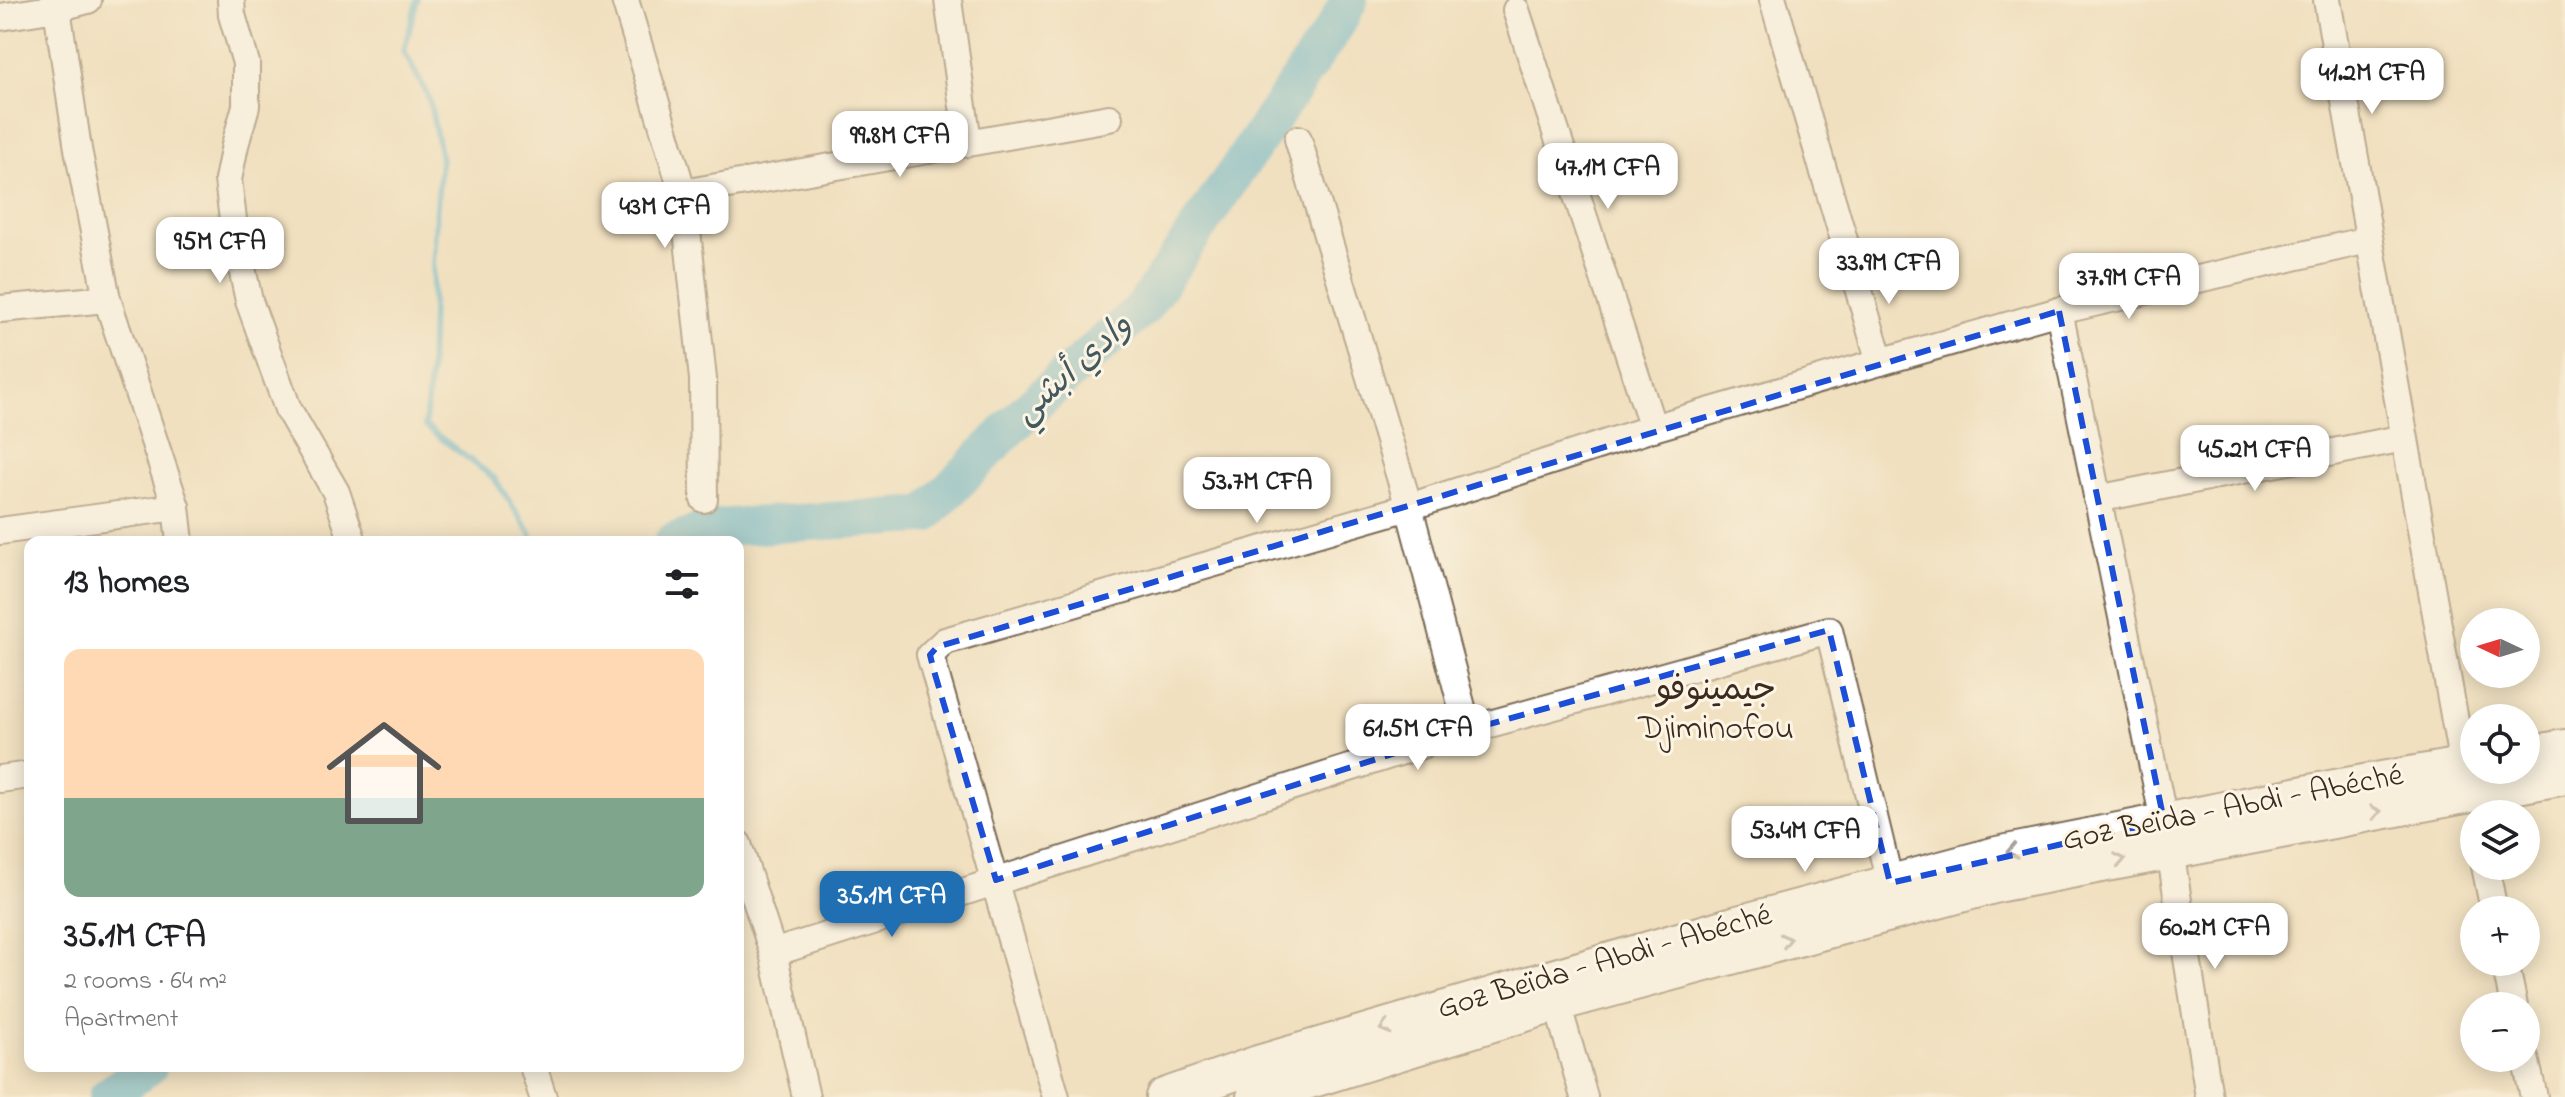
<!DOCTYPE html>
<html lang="en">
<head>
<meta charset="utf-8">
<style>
  :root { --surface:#fff; --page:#f6f6f6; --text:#202124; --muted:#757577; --line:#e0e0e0; --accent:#1f6fb2 }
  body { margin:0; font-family:"Indie Flower","Playpen Sans Arabic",sans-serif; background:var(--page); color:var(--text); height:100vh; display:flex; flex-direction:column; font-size:30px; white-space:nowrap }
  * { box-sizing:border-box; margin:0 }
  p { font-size:26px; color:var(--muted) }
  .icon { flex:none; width:44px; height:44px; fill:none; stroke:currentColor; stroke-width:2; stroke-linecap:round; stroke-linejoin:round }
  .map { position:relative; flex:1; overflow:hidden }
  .panel { position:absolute; left:24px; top:536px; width:720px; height:536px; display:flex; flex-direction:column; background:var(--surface); border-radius:16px; box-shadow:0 4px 20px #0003 }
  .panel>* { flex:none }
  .needle { width:52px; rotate:274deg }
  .controls { position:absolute; left:2460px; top:608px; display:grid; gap:16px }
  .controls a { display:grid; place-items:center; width:80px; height:80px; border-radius:50%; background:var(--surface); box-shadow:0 4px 20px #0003; font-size:40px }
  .price { position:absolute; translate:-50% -68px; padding:0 18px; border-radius:16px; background:#fff; color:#222; font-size:26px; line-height:52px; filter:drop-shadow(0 2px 4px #0008) }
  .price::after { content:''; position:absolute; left:50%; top:48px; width:24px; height:18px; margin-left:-12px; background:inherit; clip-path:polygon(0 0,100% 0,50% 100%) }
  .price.current { background:var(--accent); color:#fff }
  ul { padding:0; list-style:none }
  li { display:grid; align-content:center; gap:16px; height:424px; padding:0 40px }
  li+li { border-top:2px solid var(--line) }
  li span { display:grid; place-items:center; height:248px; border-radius:16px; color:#555 }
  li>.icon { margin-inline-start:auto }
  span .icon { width:144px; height:144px; fill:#fffc; stroke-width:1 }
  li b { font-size:34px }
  h2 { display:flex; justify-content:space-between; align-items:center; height:96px; padding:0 40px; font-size:34px }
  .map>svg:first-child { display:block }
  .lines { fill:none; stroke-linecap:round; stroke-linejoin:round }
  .stream { stroke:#53b1d1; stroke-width:6 }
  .river { stroke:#53b1d1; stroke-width:38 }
  .street-casing { stroke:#7a6a57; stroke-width:30 }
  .secondary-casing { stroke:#7a6a57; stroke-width:40 }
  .street { stroke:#fff; stroke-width:26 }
  .secondary { stroke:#fff; stroke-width:36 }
  .oneway { stroke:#a79f9a }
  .marked { fill:none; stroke:#1d4ed8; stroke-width:6; stroke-dasharray:16 10; stroke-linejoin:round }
  .labels { text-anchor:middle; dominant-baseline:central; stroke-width:6; stroke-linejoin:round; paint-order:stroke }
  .street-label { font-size:32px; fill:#3b2a1e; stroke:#fcf5e5 }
  .water-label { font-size:34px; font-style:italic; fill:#43595d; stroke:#fcf5e5 }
  .neighbourhood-label { font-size:34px; fill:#3b2a1e; stroke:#fcf5e5 }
</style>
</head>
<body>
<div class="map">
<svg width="2565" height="1097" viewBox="0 0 2565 1097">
  <rect width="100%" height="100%" fill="#fcf5e5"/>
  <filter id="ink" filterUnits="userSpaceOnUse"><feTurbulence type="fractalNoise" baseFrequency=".0125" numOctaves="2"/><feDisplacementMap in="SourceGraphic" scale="16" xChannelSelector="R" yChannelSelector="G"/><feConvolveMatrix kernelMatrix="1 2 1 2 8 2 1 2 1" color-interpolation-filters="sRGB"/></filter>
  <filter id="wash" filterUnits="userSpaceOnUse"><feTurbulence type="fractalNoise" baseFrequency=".006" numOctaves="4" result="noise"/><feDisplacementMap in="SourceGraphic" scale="32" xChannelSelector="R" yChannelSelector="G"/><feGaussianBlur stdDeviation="1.8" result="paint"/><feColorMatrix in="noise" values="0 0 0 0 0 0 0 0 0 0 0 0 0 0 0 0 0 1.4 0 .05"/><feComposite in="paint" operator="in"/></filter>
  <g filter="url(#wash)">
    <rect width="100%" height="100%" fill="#f0e0c0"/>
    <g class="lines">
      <path class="stream" d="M417,0L404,51L429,98L441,158L434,243L430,371L425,426L494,478L531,534L533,542"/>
      <g class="river">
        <path d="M673,542L712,528L925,515L1027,410L1143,308L1336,25L1349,0"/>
        <path d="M107,1097L149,1066"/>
      </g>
    </g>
  </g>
  <g filter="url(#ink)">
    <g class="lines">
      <defs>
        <g id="street">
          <path d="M231,0L232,15L246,63V106L235,145L228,180L235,235L249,301L288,409L336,492L353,542"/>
          <path d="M625,0L683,193L703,379L704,499"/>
          <path d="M948,0L968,142"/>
          <path d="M2327,0L2463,766"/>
          <path d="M57,8L78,149L107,299L176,507L180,542"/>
          <path d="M1516,10L1653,428"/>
          <path d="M0,17L57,8L88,0"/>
          <path d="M1298,139L1409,507L1468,730"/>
          <path d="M683,193L1109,118"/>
          <path d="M0,309L107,299"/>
          <path d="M2059,311L2164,821"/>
          <path d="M1880,362L2059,311L2368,240"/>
          <path d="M2097,499L2404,438"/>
          <path d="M0,531L176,507"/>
          <path d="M0,779L30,775"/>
          <path d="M738,844L773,953L806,1097"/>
          <path d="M2170,850L2209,1097"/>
          <path d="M2485,866L2494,910"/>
          <path d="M773,953L1468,730L1829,630L1890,883"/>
          <path d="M2505,962L2514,1006"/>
          <path d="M1557,1003L1584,1097"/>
          <path d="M2525,1058L2534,1097"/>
          <path d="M533,1066L543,1097"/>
          <path d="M1056,1097L930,655L945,641L1409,507L1653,428L1880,362L1773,0"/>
        </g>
        <g id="secondary">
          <path d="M2526,755L2565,748"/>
          <path d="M1164,1097L1258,1064L1734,925L1997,855L2335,788L2474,764"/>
          <path d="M1255,1097L1557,1003L2001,883L2565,776"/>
        </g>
      </defs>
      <use href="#street" class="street-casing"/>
      <use href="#secondary" class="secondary-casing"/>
      <use href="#street" class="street"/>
      <use href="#secondary" class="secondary"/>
    </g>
    <defs><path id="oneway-chevron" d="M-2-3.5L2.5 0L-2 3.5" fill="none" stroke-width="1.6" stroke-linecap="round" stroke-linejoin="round" transform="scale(2)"/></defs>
    <g class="oneway">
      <use href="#oneway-chevron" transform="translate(2376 812) rotate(-11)"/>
      <use href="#oneway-chevron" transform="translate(2012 851) rotate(169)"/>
      <use href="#oneway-chevron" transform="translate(2120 860) rotate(-11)"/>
      <use href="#oneway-chevron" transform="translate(1786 940) rotate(-14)"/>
      <use href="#oneway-chevron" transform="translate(1385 1028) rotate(164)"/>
    </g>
  </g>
  <path d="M0 0H2565V1097H0ZM2059,311L2164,821L1890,883L1829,630L1468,730L996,880L934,671L930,655L937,647Z" fill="#f0e0c0" fill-opacity=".55" fill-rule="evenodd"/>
  <path class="marked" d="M2059,311L2164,821L1890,883L1829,630L1468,730L996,880L934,671L930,655L937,647Z"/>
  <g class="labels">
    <g class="street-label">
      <text transform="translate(2233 809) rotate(-11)">Goz Beïda - Abdi - Abéché</text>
      <text transform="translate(1605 963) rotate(-16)">Goz Beïda - Abdi - Abéché</text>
    </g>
    <g class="water-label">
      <text transform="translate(1074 370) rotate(-42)">وادي أبشي</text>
    </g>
    <g class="neighbourhood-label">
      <text x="1716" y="691">جيمينوفو<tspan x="1716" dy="39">Djiminofou</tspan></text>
    </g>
  </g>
</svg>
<div class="controls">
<a><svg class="needle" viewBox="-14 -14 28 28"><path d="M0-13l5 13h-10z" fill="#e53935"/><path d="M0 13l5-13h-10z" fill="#757577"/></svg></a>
<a><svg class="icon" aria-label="locate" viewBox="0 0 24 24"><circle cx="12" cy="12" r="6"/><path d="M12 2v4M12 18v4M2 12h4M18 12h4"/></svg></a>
<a><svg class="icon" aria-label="layers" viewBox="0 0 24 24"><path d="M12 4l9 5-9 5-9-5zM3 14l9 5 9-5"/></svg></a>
<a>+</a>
<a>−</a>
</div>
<b class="price" style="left:2372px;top:116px">41.2M CFA</b>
<b class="price" style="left:900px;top:179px">99.8M CFA</b>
<b class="price" style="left:1608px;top:211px">47.1M CFA</b>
<b class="price" style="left:665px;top:250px">43M CFA</b>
<b class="price" style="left:220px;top:285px">95M CFA</b>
<b class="price" style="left:1889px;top:306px">33.9M CFA</b>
<b class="price" style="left:2129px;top:321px">37.9M CFA</b>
<b class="price" style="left:2255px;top:493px">45.2M CFA</b>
<b class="price" style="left:1257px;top:525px">53.7M CFA</b>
<b class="price" style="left:1418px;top:772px">61.5M CFA</b>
<b class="price" style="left:1805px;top:874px">53.4M CFA</b>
<b class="price current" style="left:892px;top:939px">35.1M CFA</b>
<b class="price" style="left:2215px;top:971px">60.2M CFA</b>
<section class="panel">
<h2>13 homes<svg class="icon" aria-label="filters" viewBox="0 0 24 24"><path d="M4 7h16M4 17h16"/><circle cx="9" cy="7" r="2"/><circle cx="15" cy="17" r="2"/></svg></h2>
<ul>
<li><span style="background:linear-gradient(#ffd9b3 60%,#7fa58c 0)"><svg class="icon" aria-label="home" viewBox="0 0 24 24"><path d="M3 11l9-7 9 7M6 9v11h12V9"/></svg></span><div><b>35.1M CFA</b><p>2 rooms · 64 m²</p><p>Apartment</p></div></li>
</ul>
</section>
</div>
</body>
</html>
